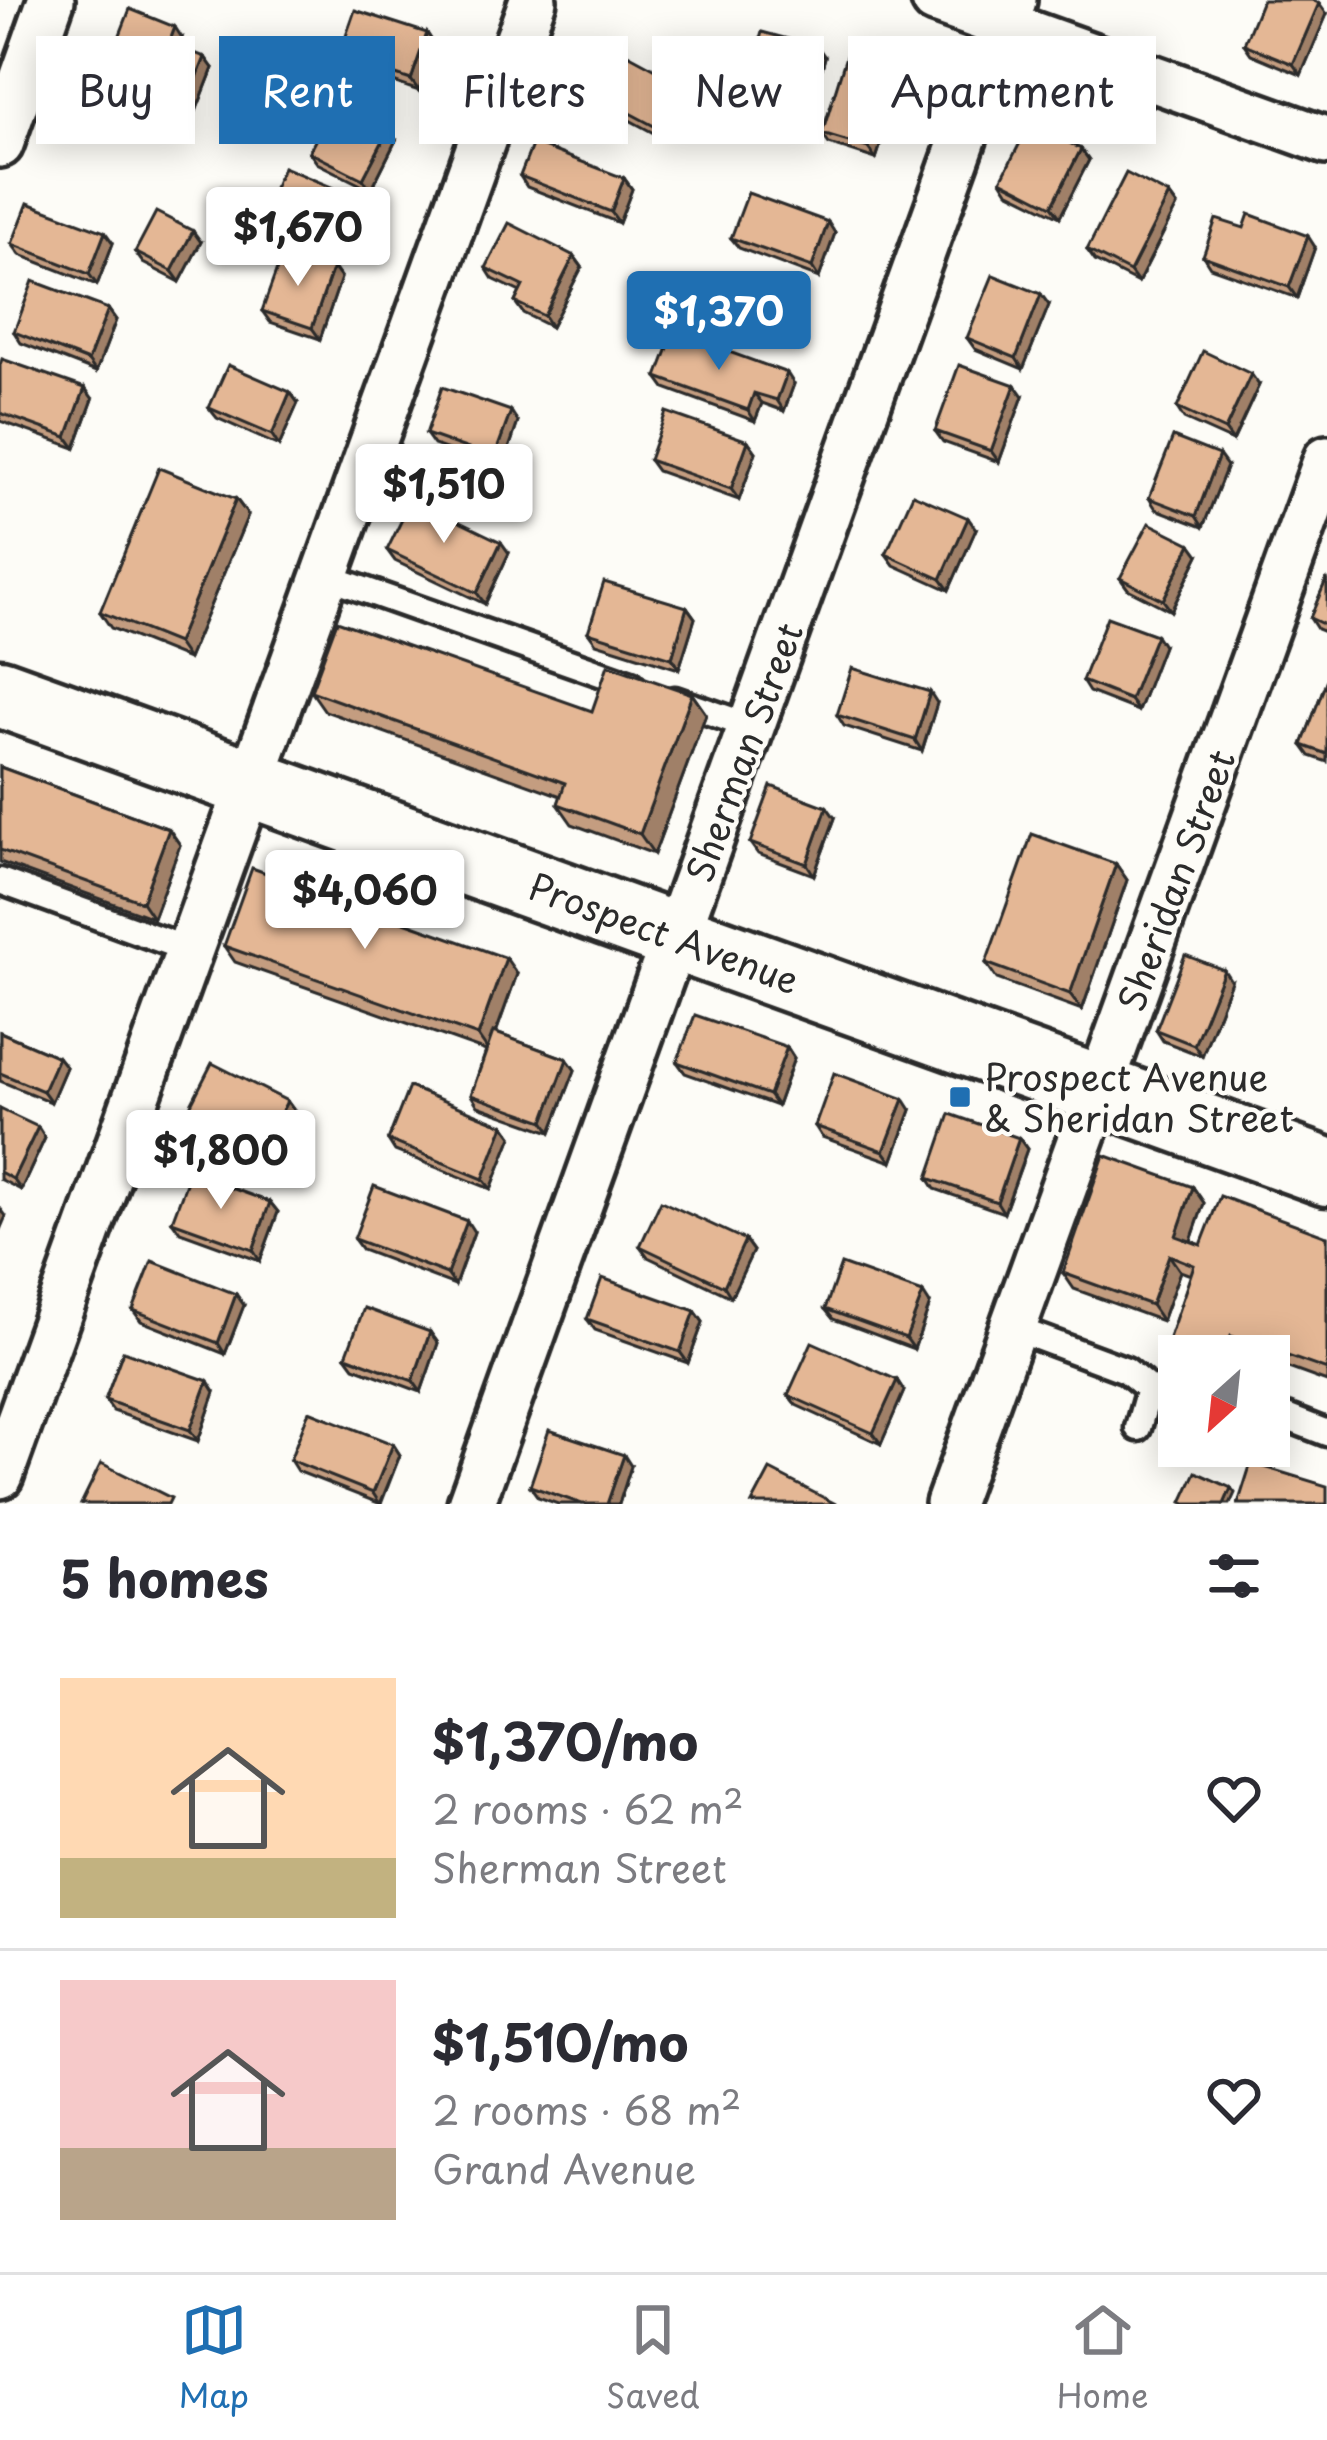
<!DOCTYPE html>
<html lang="en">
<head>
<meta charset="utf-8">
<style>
  :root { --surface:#fff; --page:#f7f7f7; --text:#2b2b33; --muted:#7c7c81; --line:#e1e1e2; --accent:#1f6fb2 }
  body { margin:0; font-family:"Playpen Sans",sans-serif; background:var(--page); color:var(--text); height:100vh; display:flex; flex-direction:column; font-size:45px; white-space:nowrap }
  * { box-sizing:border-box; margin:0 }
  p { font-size:39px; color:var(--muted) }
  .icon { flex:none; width:66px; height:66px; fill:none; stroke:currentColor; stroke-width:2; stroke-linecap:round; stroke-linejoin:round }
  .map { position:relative; height:1504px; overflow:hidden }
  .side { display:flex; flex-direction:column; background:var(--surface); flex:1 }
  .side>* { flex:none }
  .top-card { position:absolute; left:36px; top:36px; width:1257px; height:108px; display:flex; gap:24px }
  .needle { width:78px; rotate:207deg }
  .fabs { position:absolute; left:1158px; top:1335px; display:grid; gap:24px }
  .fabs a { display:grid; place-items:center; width:132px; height:132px; border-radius:0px; background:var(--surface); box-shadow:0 6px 30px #0003; font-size:60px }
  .price { position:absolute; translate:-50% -102px; padding:0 27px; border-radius:12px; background:#fff; color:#222; font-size:39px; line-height:78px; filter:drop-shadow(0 3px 6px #0008) }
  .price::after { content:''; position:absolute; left:50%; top:72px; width:36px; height:27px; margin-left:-18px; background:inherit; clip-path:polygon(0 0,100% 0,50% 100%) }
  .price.on { background:var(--accent); color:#fff }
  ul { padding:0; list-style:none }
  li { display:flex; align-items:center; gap:36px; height:300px; padding:0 60px }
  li+li { border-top:3px solid var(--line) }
  li span { display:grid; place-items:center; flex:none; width:336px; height:240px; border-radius:0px; color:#555 }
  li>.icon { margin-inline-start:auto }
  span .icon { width:144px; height:144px; fill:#fffc; stroke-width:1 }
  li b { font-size:51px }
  h2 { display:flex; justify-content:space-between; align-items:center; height:144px; padding:0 60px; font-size:51px }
  .pill { padding:0 42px; border-radius:0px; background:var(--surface); box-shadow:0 6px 30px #0003; font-size:42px; line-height:108px }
  .pill.on { background:var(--accent); color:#fff }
  .dock { display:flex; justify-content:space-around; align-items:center; height:168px; border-top:3px solid var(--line); background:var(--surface); font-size:33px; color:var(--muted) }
  .dock a { display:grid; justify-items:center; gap:6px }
  .dock .on { color:var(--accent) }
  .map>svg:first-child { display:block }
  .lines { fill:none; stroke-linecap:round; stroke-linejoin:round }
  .service-casing { stroke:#2b2b2b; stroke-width:33 }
  .minor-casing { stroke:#2b2b2b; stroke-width:54 }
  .secondary-casing { stroke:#2b2b2b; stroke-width:75 }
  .service { stroke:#fdfcf7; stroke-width:24 }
  .minor { stroke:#fdfcf7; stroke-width:45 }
  .secondary { stroke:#fdfcf7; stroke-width:66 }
  .wall { fill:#c49d80; stroke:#2b2b2b; stroke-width:3 }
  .shaded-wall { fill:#a08068; stroke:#2b2b2b; stroke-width:3 }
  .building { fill:#e4b795; stroke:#2b2b2b; stroke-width:3 }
  .poi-dot { fill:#1f6fb2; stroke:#fdfcf7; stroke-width:4.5 }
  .labels { text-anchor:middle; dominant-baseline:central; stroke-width:9; stroke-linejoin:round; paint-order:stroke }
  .street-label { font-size:36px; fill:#2b2b2b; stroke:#fdfcf7 }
  .poi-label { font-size:36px; fill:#2b2b2b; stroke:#fdfcf7; text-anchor:start }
</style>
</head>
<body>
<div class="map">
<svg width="1327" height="1504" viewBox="0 0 1327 1504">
  <rect width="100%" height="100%" fill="#fdfcf7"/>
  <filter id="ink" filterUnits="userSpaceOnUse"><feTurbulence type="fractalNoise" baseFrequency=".00833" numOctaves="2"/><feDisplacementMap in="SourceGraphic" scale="24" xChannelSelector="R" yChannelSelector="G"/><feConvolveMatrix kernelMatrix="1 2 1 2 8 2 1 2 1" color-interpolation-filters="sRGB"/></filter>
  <g filter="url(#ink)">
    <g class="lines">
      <defs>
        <g id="service">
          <path d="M325,576L631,684"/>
          <path d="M675,700L752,727"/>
          <path d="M0,881L189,950"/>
          <path d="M1013,1328L1126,1370L1149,1389L1138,1428"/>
          <path d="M1273,1412L1327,1433"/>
        </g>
        <g id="minor">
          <path d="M935,0L1327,141"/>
          <path d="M0,144L51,0"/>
          <path d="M0,1475L533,0"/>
          <path d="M471,1504L1013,0"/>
          <path d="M949,1504L1327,459"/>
        </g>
        <path id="secondary" d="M0,693L1327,1172"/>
      </defs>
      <use href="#service" class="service-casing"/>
      <use href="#minor" class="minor-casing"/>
      <use href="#secondary" class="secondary-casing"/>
      <use href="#service" class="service"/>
      <use href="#minor" class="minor"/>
      <use href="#secondary" class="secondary"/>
    </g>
    <g class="wall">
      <path d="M1327,14L1301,75L1251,54L1244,44Z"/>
      <path d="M427,33L434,44L419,91L347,66L339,56Z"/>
      <path d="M182,38L179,47L213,68L193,119L111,87L104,76Z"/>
      <path d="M825,57L808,119L753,103L745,92Z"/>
      <path d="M902,79L876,159L829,144L822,134Z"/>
      <path d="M575,84L687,93L663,138L583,95Z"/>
      <path d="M396,140L371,190L317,163L309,152Z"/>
      <path d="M1081,149L1089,160L1060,217L1008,191L1001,180Z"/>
      <path d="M520,176L624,178L632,189L619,223L527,187Z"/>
      <path d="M1169,195L1177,206L1138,283L1095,261L1087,250Z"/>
      <path d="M349,202L328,255L269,231L261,220Z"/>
      <path d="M1244,228L1315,247L1297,298L1210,267L1203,256Z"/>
      <path d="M835,233L819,278L739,248L731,238Z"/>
      <path d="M201,242L180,282L143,263L135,252Z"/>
      <path d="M113,243L97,285L20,255L12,244Z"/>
      <path d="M574,256L582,267L551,327L523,313L515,302L520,292L493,279L486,268Z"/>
      <path d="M333,267L341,278L320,339L270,322L262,311Z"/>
      <path d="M1049,305L1023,369L975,349L967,338Z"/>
      <path d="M108,309L116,320L96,372L21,343L14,332Z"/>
      <path d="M0,365L93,399L75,448L0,421Z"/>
      <path d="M657,377L794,384L784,411L762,403L755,421L665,388Z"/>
      <path d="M1259,385L1233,441L1184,419L1177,408Z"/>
      <path d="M290,392L298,403L279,446L217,418L209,408Z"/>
      <path d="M1023,396L999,462L943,442L935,431Z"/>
      <path d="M518,422L502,469L434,445L426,434Z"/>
      <path d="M748,441L756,452L739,500L657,471L649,460Z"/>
      <path d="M1227,466L1203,527L1156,509L1149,498Z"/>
      <path d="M236,499L248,515L188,659L111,628L100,612Z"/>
      <path d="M976,529L949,590L894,565L886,554Z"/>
      <path d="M387,550L509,553L485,604L395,561Z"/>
      <path d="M1199,555L1171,611L1128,589L1120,578Z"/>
      <path d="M1327,578V633L1317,629L1310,618Z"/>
      <path d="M687,607L695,618L679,669L596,643L588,632Z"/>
      <path d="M1163,646L1138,711L1089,692L1082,681Z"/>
      <path d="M1327,679V762L1310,756L1302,745Z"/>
      <path d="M311,691L592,711L692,694L706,714L654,854L572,824L558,804L561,796L325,711Z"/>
      <path d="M937,703L922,751L844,726L837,715Z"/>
      <path d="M0,767L169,829L180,845L153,918L0,862Z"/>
      <path d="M835,818L814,875L758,854L750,843Z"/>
      <path d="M1116,864L1127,880L1082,1010L997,979L986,963Z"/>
      <path d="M224,946L517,974L496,1033L567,1059L575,1070L551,1132L478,1106L471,1095L486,1051L235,962Z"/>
      <path d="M1231,981L1202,1056L1163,1041L1156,1030Z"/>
      <path d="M0,1032L58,1057L66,1067L51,1102L0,1081Z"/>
      <path d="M787,1047L794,1058L777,1106L685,1073L677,1062Z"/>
      <path d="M287,1101L295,1112L272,1157L196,1119L189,1108Z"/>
      <path d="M0,1109L45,1138L21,1190L0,1179Z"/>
      <path d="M911,1110L892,1162L822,1137L815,1126Z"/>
      <path d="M504,1125L512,1136L491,1189L395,1151L388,1140Z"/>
      <path d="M1019,1138L1027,1149L1004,1213L935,1189L928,1178Z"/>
      <path d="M1193,1187L1204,1203L1191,1241L1201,1245L1327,1236V1382L1269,1361V1356H1255L1242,1352L1241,1356H1179L1178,1359L1167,1344L1191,1275L1180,1271L1162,1321L1074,1289L1063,1273Z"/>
      <path d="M270,1202L278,1212L260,1261L180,1232L172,1221Z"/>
      <path d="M474,1232L455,1285L362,1250L354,1239Z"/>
      <path d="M745,1240L753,1251L731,1297L648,1257L640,1246Z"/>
      <path d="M930,1304L914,1349L833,1319L825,1309Z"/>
      <path d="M244,1305L225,1354L141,1321L133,1310Z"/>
      <path d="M695,1311L703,1322L688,1363L595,1330L587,1319Z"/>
      <path d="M430,1332L438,1343L421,1392L354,1367L346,1356Z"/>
      <path d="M897,1380L904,1391L881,1444L796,1405L788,1395Z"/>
      <path d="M215,1392L198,1441L113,1411L105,1400Z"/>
      <path d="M393,1444L400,1455L381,1504L297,1471L290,1460Z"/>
      <path d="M631,1466L619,1504H558L538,1497L530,1486Z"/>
    </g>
    <g class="shaded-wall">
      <path d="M1319,3L1327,14L1301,75L1293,64Z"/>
      <path d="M175,27L182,38L177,54L169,43Z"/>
      <path d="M427,33L434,44L419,91L411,80Z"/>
      <path d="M818,47L825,57L808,119L800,108Z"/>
      <path d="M205,57L213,68L193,119L185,108Z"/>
      <path d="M894,68L902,79L876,159L868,148Z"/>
      <path d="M680,82L687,93L663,138L656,127Z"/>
      <path d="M389,129L396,140L371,190L363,179Z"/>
      <path d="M1081,149L1089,160L1060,217L1052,206Z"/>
      <path d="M624,178L632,189L619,223L611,212Z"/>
      <path d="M341,191L349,202L328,255L320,244Z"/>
      <path d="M1169,195L1177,206L1138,283L1130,272Z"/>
      <path d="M828,222L835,233L819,278L812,267Z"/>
      <path d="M193,231L201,242L180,282L172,271Z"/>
      <path d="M105,232L113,243L97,285L89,274Z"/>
      <path d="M1308,236L1315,247L1297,298L1289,287Z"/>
      <path d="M574,256L582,267L551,327L544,316Z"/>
      <path d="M333,267L341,278L320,339L312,328Z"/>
      <path d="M1041,294L1049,305L1023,369L1016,358Z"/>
      <path d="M108,309L116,320L96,372L88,361Z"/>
      <path d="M787,373L794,384L784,411L777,400Z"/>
      <path d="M1251,374L1259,385L1233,441L1225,430Z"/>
      <path d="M1015,385L1023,396L999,462L991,451Z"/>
      <path d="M85,388L93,399L75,448L67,437Z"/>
      <path d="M290,392L298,403L279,446L272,435Z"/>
      <path d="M754,393L762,403L755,421L748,410Z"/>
      <path d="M511,411L518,422L502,469L494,458Z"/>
      <path d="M748,441L756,452L739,500L731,489Z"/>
      <path d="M1219,455L1227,466L1203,527L1196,516Z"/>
      <path d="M236,499L248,515L188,659L177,643Z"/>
      <path d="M968,518L976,529L949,590L941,579Z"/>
      <path d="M501,542L509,553L485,604L477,593Z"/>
      <path d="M1191,544L1199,555L1171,611L1163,600Z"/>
      <path d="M687,607L695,618L679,669L672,658Z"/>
      <path d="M1156,635L1163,646L1138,711L1130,700Z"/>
      <path d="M930,692L937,703L922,751L915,740Z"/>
      <path d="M692,694L706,714L654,854L640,834Z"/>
      <path d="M827,807L835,818L814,875L807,864Z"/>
      <path d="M169,829L180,845L153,918L142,902Z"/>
      <path d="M1116,864L1127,880L1082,1010L1070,994Z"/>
      <path d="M506,958L517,974L489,1052L478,1036Z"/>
      <path d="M1224,970L1231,981L1202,1056L1194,1045Z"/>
      <path d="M787,1047L794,1058L777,1106L769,1095Z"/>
      <path d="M58,1057L66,1067L51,1102L43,1091Z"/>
      <path d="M567,1059L575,1070L551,1132L544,1121Z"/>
      <path d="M904,1099L911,1110L892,1162L884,1151Z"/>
      <path d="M287,1101L295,1112L272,1157L264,1146Z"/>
      <path d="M504,1125L512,1136L491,1189L483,1179Z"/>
      <path d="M38,1127L45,1138L21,1190L13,1179Z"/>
      <path d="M1019,1138L1027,1149L1004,1213L997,1202Z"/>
      <path d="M1193,1187L1204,1203L1187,1252L1176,1236Z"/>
      <path d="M270,1202L278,1212L260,1261L253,1250Z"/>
      <path d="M0,1208L6,1216L0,1230Z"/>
      <path d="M467,1221L474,1232L455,1285L447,1274Z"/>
      <path d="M745,1240L753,1251L731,1297L724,1286Z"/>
      <path d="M1169,1255L1180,1271L1162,1321L1151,1305Z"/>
      <path d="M923,1293L930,1304L914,1349L906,1338Z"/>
      <path d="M236,1294L244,1305L225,1354L218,1343Z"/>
      <path d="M695,1311L703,1322L688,1363L680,1352Z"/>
      <path d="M430,1332L438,1343L421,1392L413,1381Z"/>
      <path d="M1231,1336L1242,1352L1241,1356H1224Z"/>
      <path d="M897,1380L904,1391L881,1444L873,1433Z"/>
      <path d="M208,1381L215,1392L198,1441L190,1430Z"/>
      <path d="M393,1444L400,1455L380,1504L373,1493Z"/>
      <path d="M624,1455L631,1466L619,1504H607Z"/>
      <path d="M1231,1488L1235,1493L1230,1504H1224Z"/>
    </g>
    <g class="building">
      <path d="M1262,0H1312L1319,3L1293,64L1244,44Z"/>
      <path d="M130,9L175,27L169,43L205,57L185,108L104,76Z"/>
      <path d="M355,10L427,33L411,80L339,56Z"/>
      <path d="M762,32L818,47L800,108L745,92Z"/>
      <path d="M600,39L680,82L656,127L575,84Z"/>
      <path d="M847,53L894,68L868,148L822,134Z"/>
      <path d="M335,102L389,129L363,179L309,152Z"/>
      <path d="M1030,123L1081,149L1052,206L1001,180Z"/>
      <path d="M533,143L624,178L611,212L520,176Z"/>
      <path d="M283,167L341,191L320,244L261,220Z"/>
      <path d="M1126,173L1169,195L1130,272L1087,250Z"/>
      <path d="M748,193L828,222L812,267L731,238Z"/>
      <path d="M28,203L105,232L89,274L12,244Z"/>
      <path d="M156,212L193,231L172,271L135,252Z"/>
      <path d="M1249,214L1308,236L1289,287L1203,256L1216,219L1244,228Z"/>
      <path d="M509,223L574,256L544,316L515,302L523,286L486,268Z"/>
      <path d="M284,250L333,267L312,328L262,311Z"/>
      <path d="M993,275L1041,294L1016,358L967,338Z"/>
      <path d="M33,281L108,309L88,361L14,332Z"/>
      <path d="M674,332L787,373L777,400L754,393L748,410L657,377Z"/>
      <path d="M1203,351L1251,374L1225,430L1177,408Z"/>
      <path d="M2,359L85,388L67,437L0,413V365Z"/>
      <path d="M228,365L290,392L272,435L209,408Z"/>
      <path d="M959,365L1015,385L991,451L935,431Z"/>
      <path d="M442,387L511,411L494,458L426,434Z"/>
      <path d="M666,412L748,441L731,489L649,460Z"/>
      <path d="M1173,437L1219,455L1196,516L1149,498Z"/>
      <path d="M159,468L236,499L177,643L100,612Z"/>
      <path d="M913,494L968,518L941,579L886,554Z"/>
      <path d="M412,499L501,542L477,593L387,550Z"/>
      <path d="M1149,523L1191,544L1163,600L1120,578Z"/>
      <path d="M1327,578V626L1310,618Z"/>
      <path d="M604,582L687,607L672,658L588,632Z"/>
      <path d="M1107,617L1156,635L1130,700L1082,681Z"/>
      <path d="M337,621L592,711L608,665L692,694L640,834L558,804L565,783L311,691Z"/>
      <path d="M852,668L930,692L915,740L837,715Z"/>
      <path d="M1327,679V754L1302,745Z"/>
      <path d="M0,767L169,829L142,902L0,850Z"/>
      <path d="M771,786L827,807L807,864L750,843Z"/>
      <path d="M1032,834L1116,864L1070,994L986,963Z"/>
      <path d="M252,868L506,958L478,1036L224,946Z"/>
      <path d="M1185,955L1224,970L1194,1045L1156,1030Z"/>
      <path d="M695,1015L787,1047L769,1095L677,1062Z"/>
      <path d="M0,1032L58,1057L43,1091L0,1073Z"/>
      <path d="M493,1032L567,1059L544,1121L471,1095Z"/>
      <path d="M212,1063L287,1101L264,1146L189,1108Z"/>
      <path d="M834,1073L904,1099L884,1151L815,1126Z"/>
      <path d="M409,1087L504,1125L483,1179L388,1140Z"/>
      <path d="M0,1109L38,1127L13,1179L0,1172Z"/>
      <path d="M950,1114L1019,1138L997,1202L928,1178Z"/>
      <path d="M1104,1155L1193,1187L1176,1236L1201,1245L1220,1196L1327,1236V1370L1231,1336L1224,1356H1203L1167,1344L1194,1265L1169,1255L1151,1305L1063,1273Z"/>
      <path d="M190,1173L270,1202L253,1250L172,1221Z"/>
      <path d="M374,1186L467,1221L447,1274L354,1239Z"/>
      <path d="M661,1201L745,1240L724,1286L640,1246Z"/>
      <path d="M152,1261L236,1294L218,1343L133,1310Z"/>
      <path d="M841,1264L923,1293L906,1338L825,1309Z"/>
      <path d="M602,1278L695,1311L680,1352L587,1319Z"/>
      <path d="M364,1308L430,1332L413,1381L346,1356Z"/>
      <path d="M812,1342L897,1380L873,1433L788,1395Z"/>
      <path d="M123,1351L208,1381L190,1430L105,1400Z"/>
      <path d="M309,1411L393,1444L373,1493L290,1460Z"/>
      <path d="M549,1430L624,1455L607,1504H582L530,1486Z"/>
      <path d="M101,1463L171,1498L168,1504H81Z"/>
      <path d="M1251,1463L1327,1486V1504H1238Z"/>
      <path d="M770,1470L836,1504H752Z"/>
      <path d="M1196,1472L1231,1488L1224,1504H1186L1182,1502Z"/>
    </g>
  </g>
  <rect class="poi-dot" x="948" y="1085" width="24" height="24" rx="6"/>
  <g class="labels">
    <g class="street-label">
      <text transform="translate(743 752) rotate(-70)">Sherman Street</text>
      <text transform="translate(1175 880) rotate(-70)">Sheridan Street</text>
      <text transform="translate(664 932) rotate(20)">Prospect Avenue</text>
    </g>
    <g class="poi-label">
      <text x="984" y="1076">Prospect Avenue<tspan x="984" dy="41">&amp; Sheridan Street</tspan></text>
    </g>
  </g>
</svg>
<div class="fabs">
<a><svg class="needle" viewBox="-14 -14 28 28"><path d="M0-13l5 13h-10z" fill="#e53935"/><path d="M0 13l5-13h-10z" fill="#7c7c81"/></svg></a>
</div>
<b class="price" style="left:298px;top:289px">$1,670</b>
<b class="price on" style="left:719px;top:373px">$1,370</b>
<b class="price" style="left:444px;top:546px">$1,510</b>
<b class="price" style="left:365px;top:952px">$4,060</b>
<b class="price" style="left:221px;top:1212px">$1,800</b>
<div class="top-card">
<a class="pill">Buy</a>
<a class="pill on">Rent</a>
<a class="pill">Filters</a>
<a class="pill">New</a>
<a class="pill">Apartment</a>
</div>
</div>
<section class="side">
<h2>5 homes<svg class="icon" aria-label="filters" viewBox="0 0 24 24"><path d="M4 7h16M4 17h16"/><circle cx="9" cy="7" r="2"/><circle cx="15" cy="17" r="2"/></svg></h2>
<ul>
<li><span style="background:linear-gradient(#ffd9b3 75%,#c2b280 0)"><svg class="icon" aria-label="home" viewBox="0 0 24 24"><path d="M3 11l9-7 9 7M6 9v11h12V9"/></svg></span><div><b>$1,370/mo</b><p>2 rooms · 62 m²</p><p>Sherman Street</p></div><svg class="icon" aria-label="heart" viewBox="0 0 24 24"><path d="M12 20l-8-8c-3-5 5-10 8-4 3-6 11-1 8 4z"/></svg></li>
<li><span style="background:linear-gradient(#f6c9c9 70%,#b9a48a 0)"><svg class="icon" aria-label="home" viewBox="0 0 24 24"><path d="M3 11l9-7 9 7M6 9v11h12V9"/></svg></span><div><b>$1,510/mo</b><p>2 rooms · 68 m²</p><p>Grand Avenue</p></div><svg class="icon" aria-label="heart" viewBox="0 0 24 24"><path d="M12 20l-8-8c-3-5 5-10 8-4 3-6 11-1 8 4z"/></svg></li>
</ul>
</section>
<nav class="dock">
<a class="on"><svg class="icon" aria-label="map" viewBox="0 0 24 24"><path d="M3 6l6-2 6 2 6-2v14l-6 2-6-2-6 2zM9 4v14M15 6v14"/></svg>Map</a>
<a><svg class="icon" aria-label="saved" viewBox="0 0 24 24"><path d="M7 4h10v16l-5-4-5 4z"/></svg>Saved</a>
<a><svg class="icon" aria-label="home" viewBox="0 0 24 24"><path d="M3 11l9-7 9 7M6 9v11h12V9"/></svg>Home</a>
</nav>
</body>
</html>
